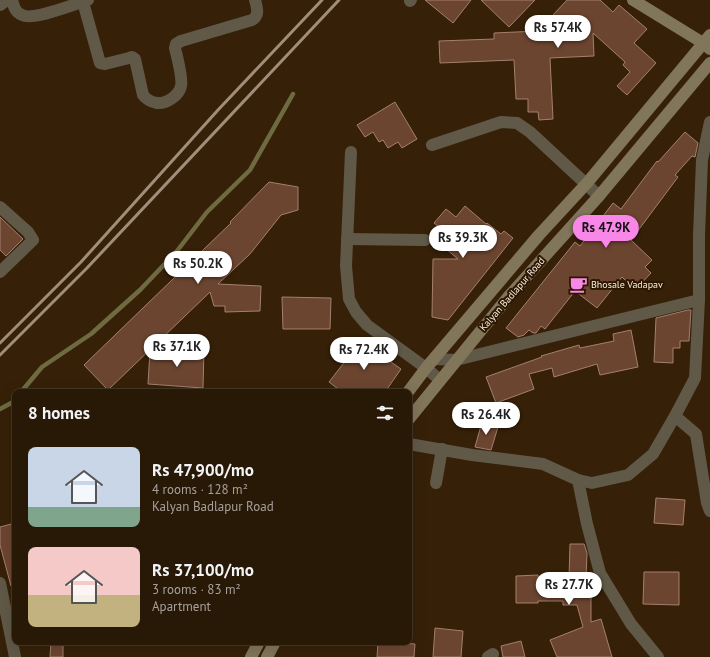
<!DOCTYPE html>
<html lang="en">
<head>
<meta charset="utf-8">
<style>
  :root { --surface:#281806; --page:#342514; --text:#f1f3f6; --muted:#a5a09b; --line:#443728; --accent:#f987e8 }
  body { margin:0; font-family:"PT Sans",sans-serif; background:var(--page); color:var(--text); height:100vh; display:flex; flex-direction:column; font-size:15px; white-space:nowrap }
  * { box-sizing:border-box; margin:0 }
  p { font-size:13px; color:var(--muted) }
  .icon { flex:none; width:22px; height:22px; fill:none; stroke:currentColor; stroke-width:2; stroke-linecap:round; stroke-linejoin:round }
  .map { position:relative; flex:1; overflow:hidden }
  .sheet { position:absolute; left:12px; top:389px; width:400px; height:256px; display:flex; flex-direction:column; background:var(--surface); border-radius:8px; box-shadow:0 4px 16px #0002,0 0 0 1px var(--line) }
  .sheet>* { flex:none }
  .price { position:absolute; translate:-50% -34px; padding:0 9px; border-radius:14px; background:#fff; color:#222; font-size:13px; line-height:26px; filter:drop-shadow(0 1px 2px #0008) }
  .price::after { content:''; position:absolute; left:50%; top:24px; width:12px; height:9px; margin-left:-6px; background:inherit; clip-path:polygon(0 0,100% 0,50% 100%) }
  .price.active { background:var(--accent); color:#111 }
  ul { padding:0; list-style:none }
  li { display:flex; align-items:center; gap:12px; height:100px; padding:0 16px }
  li span { display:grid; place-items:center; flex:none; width:112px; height:80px; border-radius:8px; color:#555 }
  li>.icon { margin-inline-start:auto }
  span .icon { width:48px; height:48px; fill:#fffc; stroke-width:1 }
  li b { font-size:17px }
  h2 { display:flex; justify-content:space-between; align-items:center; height:48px; padding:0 16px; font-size:17px }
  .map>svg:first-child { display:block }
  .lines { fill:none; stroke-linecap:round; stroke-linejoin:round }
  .stream { stroke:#6e6b40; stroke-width:4.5 }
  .building { fill:#6c4531; stroke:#a3806f }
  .street { stroke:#605948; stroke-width:12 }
  .secondary { stroke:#81755a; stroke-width:12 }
  .rail { stroke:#a08e7b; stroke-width:3 }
  .labels { text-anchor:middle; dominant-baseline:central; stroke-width:4; stroke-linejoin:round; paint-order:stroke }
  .poi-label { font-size:10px; fill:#feefe1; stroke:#2b1700; text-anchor:start }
  .street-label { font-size:10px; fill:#feefe1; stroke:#2b1700 }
</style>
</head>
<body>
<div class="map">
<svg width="710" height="657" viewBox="0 0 710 657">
  <rect width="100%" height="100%" fill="#362008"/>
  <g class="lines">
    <g class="stream">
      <path d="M21,392L42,367L91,334L140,290L177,251L207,212L250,170L293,94"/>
      <path d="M0,409L13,402L15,400"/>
    </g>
  </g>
  <g class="building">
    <path d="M425,0H471L453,23Z"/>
    <path d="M481,0H535L509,27Z"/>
    <path d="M567,0H600L613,12L619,5L647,29L634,43L656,63L627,95L617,86L630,72L623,65L625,62L593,33L594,56L550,58L553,119L539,120L538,112H528V99H516L514,60L440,63L439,41L494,39V33L538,31Z"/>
    <path d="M395,102L417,139L402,148L398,142L388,148L383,140L379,142L373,132L365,137L357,125Z"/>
    <path d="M685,132L698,143L695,157L692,156L675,175L678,177L631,240L652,260L645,267L651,273L635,290L622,277L597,308L575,291L545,329L541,326L536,333H533L529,330L524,335L518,337L506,328L575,242L580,246L613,203L621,209L657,161L658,162Z"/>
    <path d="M269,182L298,187V210L281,215L250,254L218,284L261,286L260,311L225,312V306H214L210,292L108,390L84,365L231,223L230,222Z"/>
    <path d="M465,206L486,224L487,223L501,234L504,231L513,238L448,320L432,317L433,259H458L432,237L439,227L434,223L446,209L456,217Z"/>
    <path d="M0,217L23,239L6,256L0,250Z"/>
    <path d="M282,297L331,298L330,329H283Z"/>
    <path d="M688,310H691L689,341H680V348H673V363L654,362L656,318Z"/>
    <path d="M631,330L638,367L600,375L597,364L554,377L552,368L529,374L534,389L496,403L486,377L542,357L541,356L579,345L580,348L614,341L613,334Z"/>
    <path d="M357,338L401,369L385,392H342L329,382L346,360L342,358Z"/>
    <path d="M204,349L203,388L148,384L150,351Z"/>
    <path d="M482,422L498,427L491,450L475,447Z"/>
    <path d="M656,498L685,500L683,525L654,523Z"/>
    <path d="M15,523V585L11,586L0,545V527Z"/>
    <path d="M570,544H584L587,553L586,578H591V622L601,619L612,657H557L550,640L583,627L577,605H563V601H538V603H516V576L538,575V577L569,578Z"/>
    <path d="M644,572H679V605L643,604Z"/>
    <path d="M435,628L463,631L461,657H433Z"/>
    <path d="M521,641L525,657H503L501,646Z"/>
    <path d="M51,642L63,643V657H50Z"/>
    <path d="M378,642L415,644L414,657H377Z"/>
  </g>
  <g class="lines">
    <g class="street">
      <path d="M12,0C14,7 15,12 22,15C33,21 75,4 88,0"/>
      <path d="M410,1L411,0"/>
      <path d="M83,2L100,63L105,64L129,58L132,57L135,59L143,95C146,99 151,102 157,103C166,104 179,96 181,86C183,78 177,57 175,48L176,44L181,41L252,20C260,15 257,8 255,0"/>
      <path d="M0,5L7,0"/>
      <path d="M432,145L501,122L517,123L530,132L599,196"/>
      <path d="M351,152L346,266L349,299L356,312L367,325L426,368L440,380"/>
      <path d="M0,207L28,232L33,240L0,272"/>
      <path d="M347,239L425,240"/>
      <path d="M434,359L456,360L699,300"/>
      <path d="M675,416L696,434L707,503L710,511"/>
      <path d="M409,444L472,455L543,464L578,480L587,524L600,573L631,624L658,657"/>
      <path d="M578,480L592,483L628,475L653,454L675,416L695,378L699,300V235L702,160L710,122"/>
      <path d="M436,483L442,449"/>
      <path d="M0,583L15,657"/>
      <path d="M488,657L493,654"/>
    </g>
    <g class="secondary">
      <path d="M633,0L703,43L710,49"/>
      <path d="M408,392L426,368L539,235L587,183L710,35"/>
      <path d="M409,419L509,296L599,196L710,63"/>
      <path d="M251,657L259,642"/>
      <path d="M267,657L275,642"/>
    </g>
    <g class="rail">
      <path d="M0,343L81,262L218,110L322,0"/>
      <path d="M0,355L87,268L339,0"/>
    </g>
  </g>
  <defs>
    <symbol id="cafe-bare" viewBox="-9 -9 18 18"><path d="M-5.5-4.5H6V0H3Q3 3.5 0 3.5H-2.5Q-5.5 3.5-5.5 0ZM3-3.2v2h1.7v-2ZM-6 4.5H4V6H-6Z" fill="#f987e8" stroke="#2b1700" stroke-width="2.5" paint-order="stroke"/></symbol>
  </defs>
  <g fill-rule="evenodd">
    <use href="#cafe-bare" x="566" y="272" width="25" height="25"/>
  </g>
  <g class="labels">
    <g class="poi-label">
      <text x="591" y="284">Bhosale Vadapav</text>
    </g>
    <g class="street-label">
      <text transform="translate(512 294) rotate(-49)">Kalyan Badlapur Road</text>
    </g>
  </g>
</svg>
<b class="price" style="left:558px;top:49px">Rs 57.4K</b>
<b class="price active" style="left:606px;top:249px">Rs 47.9K</b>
<b class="price" style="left:463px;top:259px">Rs 39.3K</b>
<b class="price" style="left:198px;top:285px">Rs 50.2K</b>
<b class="price" style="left:177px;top:368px">Rs 37.1K</b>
<b class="price" style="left:364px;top:371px">Rs 72.4K</b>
<b class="price" style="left:486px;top:436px">Rs 26.4K</b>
<b class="price" style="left:569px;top:606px">Rs 27.7K</b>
<section class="sheet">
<h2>8 homes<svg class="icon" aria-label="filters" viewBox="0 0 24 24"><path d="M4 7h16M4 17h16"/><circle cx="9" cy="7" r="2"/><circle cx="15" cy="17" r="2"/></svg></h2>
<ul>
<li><span style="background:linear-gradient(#c9d6e8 75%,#7fa58c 0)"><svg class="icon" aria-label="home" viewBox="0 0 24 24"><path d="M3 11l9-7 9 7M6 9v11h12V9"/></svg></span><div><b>Rs 47,900/mo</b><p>4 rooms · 128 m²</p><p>Kalyan Badlapur Road</p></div></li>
<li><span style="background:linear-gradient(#f6c9c9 60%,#c2b280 0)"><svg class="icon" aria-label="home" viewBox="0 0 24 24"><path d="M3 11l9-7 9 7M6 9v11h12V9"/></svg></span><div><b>Rs 37,100/mo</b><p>3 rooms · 83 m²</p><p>Apartment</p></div></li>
</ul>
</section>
</div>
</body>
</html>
